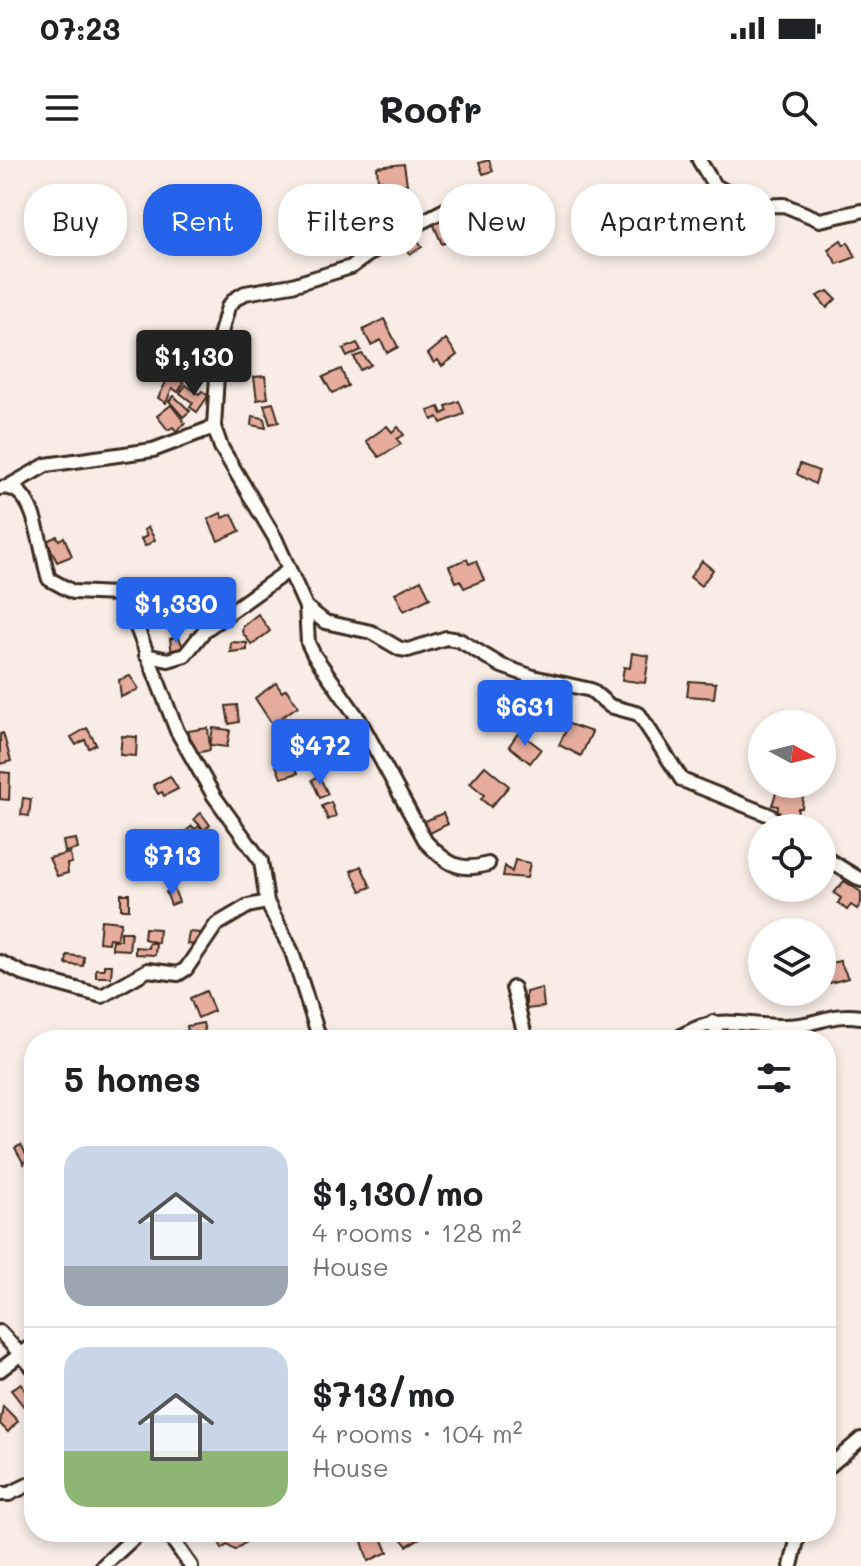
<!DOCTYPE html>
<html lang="en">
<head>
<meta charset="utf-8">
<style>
  :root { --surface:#fff; --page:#f6f6f6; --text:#202124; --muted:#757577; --line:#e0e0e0; --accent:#2563eb }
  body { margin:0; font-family:Mali,sans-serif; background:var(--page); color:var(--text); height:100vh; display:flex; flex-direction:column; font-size:30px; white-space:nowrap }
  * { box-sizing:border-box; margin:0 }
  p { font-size:26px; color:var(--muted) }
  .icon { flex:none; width:44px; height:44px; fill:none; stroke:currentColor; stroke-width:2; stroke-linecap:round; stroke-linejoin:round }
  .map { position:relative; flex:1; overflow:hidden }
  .drawer { position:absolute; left:24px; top:870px; width:812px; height:512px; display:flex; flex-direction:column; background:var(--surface); border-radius:32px; box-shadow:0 4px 12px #0003 }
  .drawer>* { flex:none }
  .hud { position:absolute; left:24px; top:24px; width:814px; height:72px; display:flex; gap:16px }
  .needle { width:52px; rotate:97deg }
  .tools { position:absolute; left:748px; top:550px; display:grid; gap:16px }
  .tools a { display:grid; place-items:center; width:88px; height:88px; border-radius:50%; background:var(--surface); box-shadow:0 4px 12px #0003; font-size:40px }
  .price { position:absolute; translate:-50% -68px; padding:0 18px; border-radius:8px; background:var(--accent); color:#fff; font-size:26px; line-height:52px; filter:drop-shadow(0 2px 4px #0008) }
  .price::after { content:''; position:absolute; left:50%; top:48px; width:24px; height:18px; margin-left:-12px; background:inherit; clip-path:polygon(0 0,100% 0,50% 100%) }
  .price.current { background:#222; color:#fff }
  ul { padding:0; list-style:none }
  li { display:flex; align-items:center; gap:24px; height:200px; padding:0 40px }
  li+li { border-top:2px solid var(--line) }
  li span { display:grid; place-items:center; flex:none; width:224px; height:160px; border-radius:24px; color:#555 }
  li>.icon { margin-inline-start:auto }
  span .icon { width:96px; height:96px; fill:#fffc; stroke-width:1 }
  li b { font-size:34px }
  h2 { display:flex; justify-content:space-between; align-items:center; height:96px; padding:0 40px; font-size:34px }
  .tag { padding:0 28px; border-radius:32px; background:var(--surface); box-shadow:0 4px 12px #0003; font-size:28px; line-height:72px }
  .tag.current { background:var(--accent); color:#fff }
  .status { display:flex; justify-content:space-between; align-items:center; height:56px; padding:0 40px; background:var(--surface); direction:ltr }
  .status svg { height:22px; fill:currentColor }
  header { display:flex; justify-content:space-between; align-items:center; height:104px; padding:0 40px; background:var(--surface); font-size:36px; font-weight:800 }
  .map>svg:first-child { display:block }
  .building { fill:#e6ad9e; stroke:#3b2a1e; stroke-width:2 }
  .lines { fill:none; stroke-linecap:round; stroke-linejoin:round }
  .minor-casing { stroke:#3b2a1e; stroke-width:18 }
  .minor { stroke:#fdfcf7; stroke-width:12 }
</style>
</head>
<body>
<div class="status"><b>07:23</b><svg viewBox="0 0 49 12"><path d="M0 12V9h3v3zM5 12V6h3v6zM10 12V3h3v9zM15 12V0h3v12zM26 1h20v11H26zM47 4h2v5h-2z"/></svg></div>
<header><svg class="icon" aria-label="menu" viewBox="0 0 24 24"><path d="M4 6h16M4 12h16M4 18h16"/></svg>Roofr<svg class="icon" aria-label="search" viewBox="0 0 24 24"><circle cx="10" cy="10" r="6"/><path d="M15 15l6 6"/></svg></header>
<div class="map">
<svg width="861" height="1406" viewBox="0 0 861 1406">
  <rect width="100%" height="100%" fill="#f8ece5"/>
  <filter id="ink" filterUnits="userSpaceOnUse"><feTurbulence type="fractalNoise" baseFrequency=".0125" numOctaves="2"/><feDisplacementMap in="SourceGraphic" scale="16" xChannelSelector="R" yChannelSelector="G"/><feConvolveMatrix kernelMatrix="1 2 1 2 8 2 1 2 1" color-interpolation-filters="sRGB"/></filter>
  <g filter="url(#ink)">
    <g class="building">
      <path d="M489,0L493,11L483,14L479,3Z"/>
      <path d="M404,4L407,24L383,26L382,20L378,21L377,7Z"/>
      <path d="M481,39L483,46L494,42L498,54L518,47L523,63L499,71L496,63L478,68L477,63L472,64L469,42Z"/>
      <path d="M448,57L457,78L442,84L433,63Z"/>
      <path d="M412,72L422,87L410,94L401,79Z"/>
      <path d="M841,80L844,85L848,82L856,97L837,104L828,89Z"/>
      <path d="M828,131L836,139L827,148L817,136Z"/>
      <path d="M384,159L398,187L387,193L381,180L371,185L363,170Z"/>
      <path d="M446,179L457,195L442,206L438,200L434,203L428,194Z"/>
      <path d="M357,183L361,190L347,197L343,189Z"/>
      <path d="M362,194L371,205L360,210L354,197Z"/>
      <path d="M341,209L348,226L332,233L323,217Z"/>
      <path d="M170,214L184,223L178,232L172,228L166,243L158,238Z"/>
      <path d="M265,216L268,238L257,240L254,217Z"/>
      <path d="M186,225L199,234L202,231L208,236L197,252L190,247L193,243L180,233Z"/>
      <path d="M174,236L190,251L183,257L169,241Z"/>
      <path d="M459,241L464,254L441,263L438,257L432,260L428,251L439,247L442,254L448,251L446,246Z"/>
      <path d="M273,243L279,262L270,264L264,245Z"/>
      <path d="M171,245L185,263L176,271L173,267L168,270L157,256Z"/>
      <path d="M252,256L264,258L266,268L251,265Z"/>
      <path d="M387,266L392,272L398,267L404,275L397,279L401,284L379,297L366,281Z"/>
      <path d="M800,304L819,311L815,324L797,314Z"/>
      <path d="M221,353L223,358L232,354L240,371L218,381L208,359Z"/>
      <path d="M148,367L155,380L145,386L141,379L147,376L144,370Z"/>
      <path d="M57,376L59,380L64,377L72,396L57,402L47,381Z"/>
      <path d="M467,399L469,404L476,401L484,420L464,428L460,420L456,422L449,406Z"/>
      <path d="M702,401L713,410L701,426L690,417Z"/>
      <path d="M421,420L430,438L404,451L395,433Z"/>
      <circle cx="160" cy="429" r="7"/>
      <path d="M258,454L270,471L252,485L242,472L243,466Z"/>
      <path d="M178,476L184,489L172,494L170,479Z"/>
      <path d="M231,482L247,483V490L230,492Z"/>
      <path d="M632,493L649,496L645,523L622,520L624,507L630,508Z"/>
      <path d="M130,516L139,529L121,537L119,520Z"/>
      <path d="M689,521L716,523L714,538L687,536Z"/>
      <path d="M276,523L282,532L286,529L298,546L272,564L255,538Z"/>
      <path d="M493,536L514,552L502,568L488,557L494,550L487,544Z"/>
      <path d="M237,545L239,562L229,564L226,546Z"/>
      <path d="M569,564L592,572L581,596L559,585Z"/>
      <path d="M87,568L96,584L89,588L85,580L76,585L71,577Z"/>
      <path d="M208,568L210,590L196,593L188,571Z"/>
      <path d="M213,568L230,570L227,587L210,585Z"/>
      <path d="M519,572L541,589L530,603L509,586Z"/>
      <path d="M3,573L11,601L0,604V574Z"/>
      <path d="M122,576L137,577L136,596L120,595Z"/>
      <path d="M289,592L298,613L281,618L274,600Z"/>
      <path d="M485,606L509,626L491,647L481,639L484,635L470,623Z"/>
      <path d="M0,612L10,613L9,640L0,639Z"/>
      <path d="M170,616L178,629L164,636L162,632L158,634L153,625Z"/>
      <path d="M319,616L328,634L320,638L312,620Z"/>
      <path d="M786,624L804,625L802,648H798L797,655L777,653L778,646L772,645L778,627L785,628Z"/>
      <path d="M23,638L31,639L29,656L21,655Z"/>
      <path d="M331,642L336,656L328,660L322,646Z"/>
      <path d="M201,653L210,665L204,670L194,659Z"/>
      <path d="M443,653L448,664L428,674L423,662Z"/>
      <path d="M192,666L195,669L199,666L212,681L193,697L178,678Z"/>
      <path d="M76,679L78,689L65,692L63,681Z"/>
      <path d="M177,689L178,699L164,700L163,695Z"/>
      <path d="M70,693L72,703L67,704L68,713L57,716L49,698Z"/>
      <path d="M515,700L530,703L527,718L503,716L505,706L512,712Z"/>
      <path d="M361,706L371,727L361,731L351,711Z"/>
      <path d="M844,721L861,732V743L857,749L851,745L847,750L838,743L841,738L834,733Z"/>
      <path d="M174,729L179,742L171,745L166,732Z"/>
      <rect x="121" y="734" width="8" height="15"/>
      <path d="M101,760L121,762L117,779L109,778L108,783L99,782Z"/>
      <path d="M145,768L159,769L158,783L144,779Z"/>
      <path d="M121,772H131L129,790L112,789V780H121Z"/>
      <path d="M189,772L200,773L198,785L187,784Z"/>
      <path d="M149,783H156L155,795L135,794V787L148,788Z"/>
      <path d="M67,795L84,797L83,806L66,804Z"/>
      <path d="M840,801L848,818L830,823L826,804Z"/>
      <path d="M104,805H112L111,817H96V809H104Z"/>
      <path d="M542,828L544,847L526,849V832Z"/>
      <path d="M206,831L214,851L198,858L190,838Z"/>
      <path d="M203,863L206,876L197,878L195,872L188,874L187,866Z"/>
      <path d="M21,985L28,997L24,1004L15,988Z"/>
      <path d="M21,1223L31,1243L25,1248L11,1230Z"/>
      <path d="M3,1246L18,1261L8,1272L0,1264Z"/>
      <path d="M222,1372H239L247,1381L235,1390L227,1385L222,1389L217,1377Z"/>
      <path d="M396,1372H416L420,1378L407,1386Z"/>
      <path d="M380,1373L388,1392L368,1401L362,1381Z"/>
    </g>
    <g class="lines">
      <defs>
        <g id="minor">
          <path d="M699,0L714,25L751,46L784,45L820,60L861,51"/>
          <path d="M478,33L394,76L351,107L292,125L245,133L235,139L228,147L219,180L214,267L221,287L275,378L306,447L325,462L371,472L400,489L408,490L446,478L459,480L502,506L533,517L591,530L610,546L639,554L682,620L769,655L787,668"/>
          <path d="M9,326L46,305L153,290L214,267"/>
          <path d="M0,328C37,320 40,394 49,419L73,432L116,434L132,455L177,571L214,636L261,701L267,742L292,792L320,880"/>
          <path d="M306,447L308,483L314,495L360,561L426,682C446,703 459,713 488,704"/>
          <path d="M146,495L168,500L185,495L205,470L289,410"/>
          <path d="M822,696L861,720"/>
          <path d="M0,802L26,815L102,836L148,810L178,814L186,809L216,765L248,746L267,742"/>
          <path d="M513,828L526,880"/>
          <path d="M713,862L719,880"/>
          <path d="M675,880C722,847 752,872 800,865C825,861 835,853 861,857"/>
          <path d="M0,1172L34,1209"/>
          <path d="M0,1210L34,1184"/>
          <path d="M826,1309L861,1279"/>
          <path d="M0,1334H9L34,1322"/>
          <path d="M167,1372L191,1406"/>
          <path d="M103,1406L140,1372"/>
          <path d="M791,1406L799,1372"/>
        </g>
      </defs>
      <use href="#minor" class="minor-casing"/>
      <use href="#minor" class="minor"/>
    </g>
  </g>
</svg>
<div class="tools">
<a><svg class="needle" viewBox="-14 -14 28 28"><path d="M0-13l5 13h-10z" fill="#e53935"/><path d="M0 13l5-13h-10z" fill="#757577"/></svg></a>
<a><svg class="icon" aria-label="locate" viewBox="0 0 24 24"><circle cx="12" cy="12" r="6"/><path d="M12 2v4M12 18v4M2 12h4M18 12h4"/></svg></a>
<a><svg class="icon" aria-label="layers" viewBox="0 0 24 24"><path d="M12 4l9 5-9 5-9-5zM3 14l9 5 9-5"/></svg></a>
</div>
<b class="price current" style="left:194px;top:238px">$1,130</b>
<b class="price" style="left:176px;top:485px">$1,330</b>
<b class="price" style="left:525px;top:588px">$631</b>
<b class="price" style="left:320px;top:627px">$472</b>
<b class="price" style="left:172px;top:737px">$713</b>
<div class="hud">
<a class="tag">Buy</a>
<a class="tag current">Rent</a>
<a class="tag">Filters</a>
<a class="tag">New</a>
<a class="tag">Apartment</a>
</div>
<section class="drawer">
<h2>5 homes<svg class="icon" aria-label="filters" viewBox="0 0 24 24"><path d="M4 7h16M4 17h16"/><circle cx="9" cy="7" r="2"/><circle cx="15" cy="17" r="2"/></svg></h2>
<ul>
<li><span style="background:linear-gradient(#c9d6e8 75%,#9aa5b1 0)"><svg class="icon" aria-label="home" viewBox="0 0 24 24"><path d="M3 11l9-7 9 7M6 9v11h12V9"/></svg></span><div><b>$1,130/mo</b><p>4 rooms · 128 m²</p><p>House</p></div></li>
<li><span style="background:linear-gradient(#c9d6e8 65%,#8fb573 0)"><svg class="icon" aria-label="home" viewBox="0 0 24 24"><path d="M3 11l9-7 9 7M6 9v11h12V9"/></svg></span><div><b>$713/mo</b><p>4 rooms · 104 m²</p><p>House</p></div></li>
</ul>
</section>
</div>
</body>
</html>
